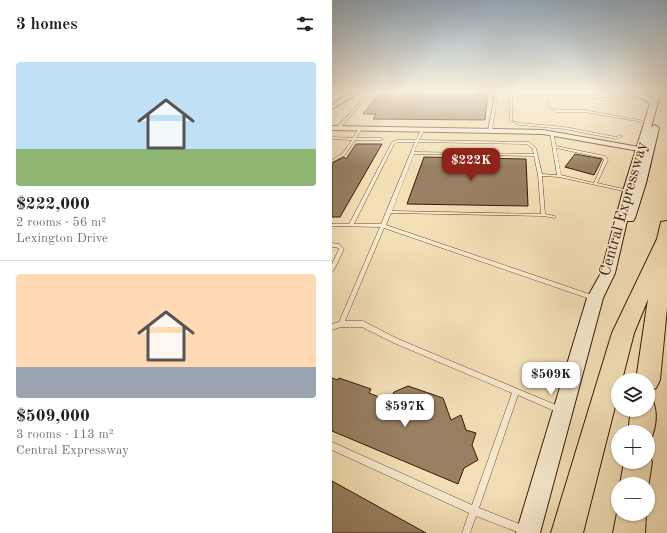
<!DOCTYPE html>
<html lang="en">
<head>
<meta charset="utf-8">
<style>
  :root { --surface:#fff; --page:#f2f2f2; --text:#202124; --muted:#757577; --line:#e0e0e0; --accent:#8f2418 }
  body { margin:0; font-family:"Old Standard TT",serif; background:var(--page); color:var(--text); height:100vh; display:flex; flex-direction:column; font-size:15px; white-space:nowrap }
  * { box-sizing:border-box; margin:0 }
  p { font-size:13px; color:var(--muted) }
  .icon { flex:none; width:22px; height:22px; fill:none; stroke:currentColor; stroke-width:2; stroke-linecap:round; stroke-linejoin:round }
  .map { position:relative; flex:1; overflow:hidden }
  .side { display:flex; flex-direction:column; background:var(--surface); width:332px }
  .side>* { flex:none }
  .controls { position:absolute; left:279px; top:373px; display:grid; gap:8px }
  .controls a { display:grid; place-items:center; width:44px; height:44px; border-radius:50%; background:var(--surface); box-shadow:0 1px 3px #0004; font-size:20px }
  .price { position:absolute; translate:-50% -34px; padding:0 9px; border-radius:8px; background:#fff; color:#222; font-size:13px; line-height:26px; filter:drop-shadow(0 1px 2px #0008) }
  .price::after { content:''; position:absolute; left:50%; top:24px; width:12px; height:9px; margin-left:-6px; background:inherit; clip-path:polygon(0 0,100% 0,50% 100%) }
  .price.selected { background:var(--accent); color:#fff }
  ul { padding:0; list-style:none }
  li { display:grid; align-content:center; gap:8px; height:212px; padding:0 16px }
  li+li { border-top:1px solid var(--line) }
  li span { display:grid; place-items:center; height:124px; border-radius:4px; color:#555 }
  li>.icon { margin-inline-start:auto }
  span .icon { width:72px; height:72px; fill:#fffc; stroke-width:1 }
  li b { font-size:17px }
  h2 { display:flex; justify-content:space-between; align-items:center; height:48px; padding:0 16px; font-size:17px }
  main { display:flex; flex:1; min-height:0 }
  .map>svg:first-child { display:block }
  .building { fill:#998062; stroke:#371905 }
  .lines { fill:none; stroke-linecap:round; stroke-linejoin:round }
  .lane-casing { stroke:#664b32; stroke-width:1 }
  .street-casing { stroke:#664b32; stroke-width:2 }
  .secondary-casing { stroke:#371905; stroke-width:2 }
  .highway-casing { stroke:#371905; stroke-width:2 }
  .lane { fill:#f8ebd0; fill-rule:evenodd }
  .street { fill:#f8ebd0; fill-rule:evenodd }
  .secondary { fill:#f8ebd0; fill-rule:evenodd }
  .highway { fill:#f4e0b7; fill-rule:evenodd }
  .labels { text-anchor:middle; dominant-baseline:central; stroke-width:3.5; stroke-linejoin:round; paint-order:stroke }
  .street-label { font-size:16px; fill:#371905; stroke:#f8ebd0 }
</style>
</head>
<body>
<main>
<section class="side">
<h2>3 homes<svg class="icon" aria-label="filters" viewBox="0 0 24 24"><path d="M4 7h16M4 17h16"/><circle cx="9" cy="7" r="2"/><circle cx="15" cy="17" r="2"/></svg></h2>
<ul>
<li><span style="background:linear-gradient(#bfe0f5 70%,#8fb573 0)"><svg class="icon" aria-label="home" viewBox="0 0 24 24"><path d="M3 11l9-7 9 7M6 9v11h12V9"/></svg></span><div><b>$222,000</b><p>2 rooms · 56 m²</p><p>Lexington Drive</p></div></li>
<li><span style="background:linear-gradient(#ffd9b3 75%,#9aa5b1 0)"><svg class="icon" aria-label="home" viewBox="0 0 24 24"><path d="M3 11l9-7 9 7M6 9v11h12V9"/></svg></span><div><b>$509,000</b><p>3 rooms · 113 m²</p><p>Central Expressway</p></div></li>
</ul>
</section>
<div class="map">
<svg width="335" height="533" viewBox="0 0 335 533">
  <rect width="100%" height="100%" fill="#f4e0b7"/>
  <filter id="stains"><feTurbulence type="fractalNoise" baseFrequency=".005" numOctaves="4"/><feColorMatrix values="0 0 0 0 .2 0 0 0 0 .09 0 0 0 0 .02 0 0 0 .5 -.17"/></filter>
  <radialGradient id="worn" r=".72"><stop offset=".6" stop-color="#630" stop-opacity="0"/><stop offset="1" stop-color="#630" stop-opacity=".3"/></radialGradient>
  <g class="building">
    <path d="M49,91H156L153,120L41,119L44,114H31Z"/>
    <path d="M24,144H50L8,217H0V163L12,157L14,159Z"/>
    <path d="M243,154L270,159L262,175L233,167Z"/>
    <path d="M92,157L194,159L196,206L75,204Z"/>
    <path d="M0,378L6,380L7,378L39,389L37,393L57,401L62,392L76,386L111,398L119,420L129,415L134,430L144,433L140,445L146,460L132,468L126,484L0,431Z"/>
    <path d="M0,481L94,533H0Z"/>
  </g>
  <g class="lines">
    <defs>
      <g id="lane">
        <path d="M39,91H41L7,129H5V127Z"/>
        <path d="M164,91H166L160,131L158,132L156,131Z"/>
        <path d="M234,91H236L234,96H268L270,98H278L279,99L278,100H269L267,98L216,97L218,108L223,110H252L318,122L317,123L252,112H223L216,108L214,97H180V121L188,123L233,127L284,137L289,135L291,136L284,139L233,129L188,125L178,121V95L231,96Z"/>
        <path d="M27,128L30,129L24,138H49L51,139L49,140H23L13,155L0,162V160L11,153L20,140L0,139V137L21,138Z"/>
        <path d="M90,128L93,129L87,140L197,142L204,148L210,174L225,175L218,133L221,132L224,146L273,156L276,160L265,183L296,190L298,191L296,192L227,177L210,176L213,214L223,216V218L211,216L59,213L54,225L263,296L264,298L263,300H261L52,228L13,321H31L33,322L66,339L229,407L231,409L227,413L186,395L147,508L195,527L196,530L195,533H188L144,516L138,533H130L137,513L0,450V442L140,505L180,393L62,343L30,327H9L0,330V324L7,322L48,227L0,226V224H17L60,142L65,140H84ZM66,142H83L49,224H22L62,144ZM86,142L195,144L200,148L202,154L82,152ZM224,148L271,158L272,160L262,183L229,175ZM82,154L202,156L206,175L209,214L60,211Z"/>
        <path d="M0,243L7,244L12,249L2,270L0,271V264L7,249L4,247H0Z"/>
      </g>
      <path id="street" d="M0,126L211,130L307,147L310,149L307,151L211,134L0,130Z"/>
      <g id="secondary">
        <path d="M22,91H30L0,109V104Z"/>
        <path d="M290,91C301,91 311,92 320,99L323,91H329L319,127L323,125L327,128L314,183L303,218L301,221H295L283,273L271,298L208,533H184L255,298L269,273L291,191L318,104L309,98Z"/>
      </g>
      <g id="highway">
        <path d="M335,221V308L328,380L324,388L316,392V380H304L316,299L302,333L290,380H286V395L251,533H219L280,333L325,239L329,222Z"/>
        <path d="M316,399L321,401C326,414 324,428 318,441L316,442V432H296L299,410H316Z"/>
        <path d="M316,452L320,462L316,488V484H288L292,462H316Z"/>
        <path d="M286,508V514H314L313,533H281Z"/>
      </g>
    </defs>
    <use href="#lane" class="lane-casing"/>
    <use href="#street" class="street-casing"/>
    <use href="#secondary" class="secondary-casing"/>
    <use href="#highway" class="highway-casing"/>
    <use href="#lane" class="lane"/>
    <use href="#street" class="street"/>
    <use href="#secondary" class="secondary"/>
    <use href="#highway" class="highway"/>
  </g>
  <linearGradient id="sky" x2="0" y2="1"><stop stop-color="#93aabc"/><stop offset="0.55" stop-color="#faf1df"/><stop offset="1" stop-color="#faf1df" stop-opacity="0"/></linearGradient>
  <rect width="335" height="166" fill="url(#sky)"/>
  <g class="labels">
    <g class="street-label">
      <text transform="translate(292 209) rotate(-74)">Central Expressway</text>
    </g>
  </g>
  <rect width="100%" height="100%" filter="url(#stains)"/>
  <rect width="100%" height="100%" fill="url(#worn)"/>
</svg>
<div class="controls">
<a><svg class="icon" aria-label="layers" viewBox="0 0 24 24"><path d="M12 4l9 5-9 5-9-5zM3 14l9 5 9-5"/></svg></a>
<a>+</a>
<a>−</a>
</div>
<b class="price selected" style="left:139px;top:182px">$222K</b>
<b class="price" style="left:219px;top:396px">$509K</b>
<b class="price" style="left:73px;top:428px">$597K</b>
</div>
</main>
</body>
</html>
